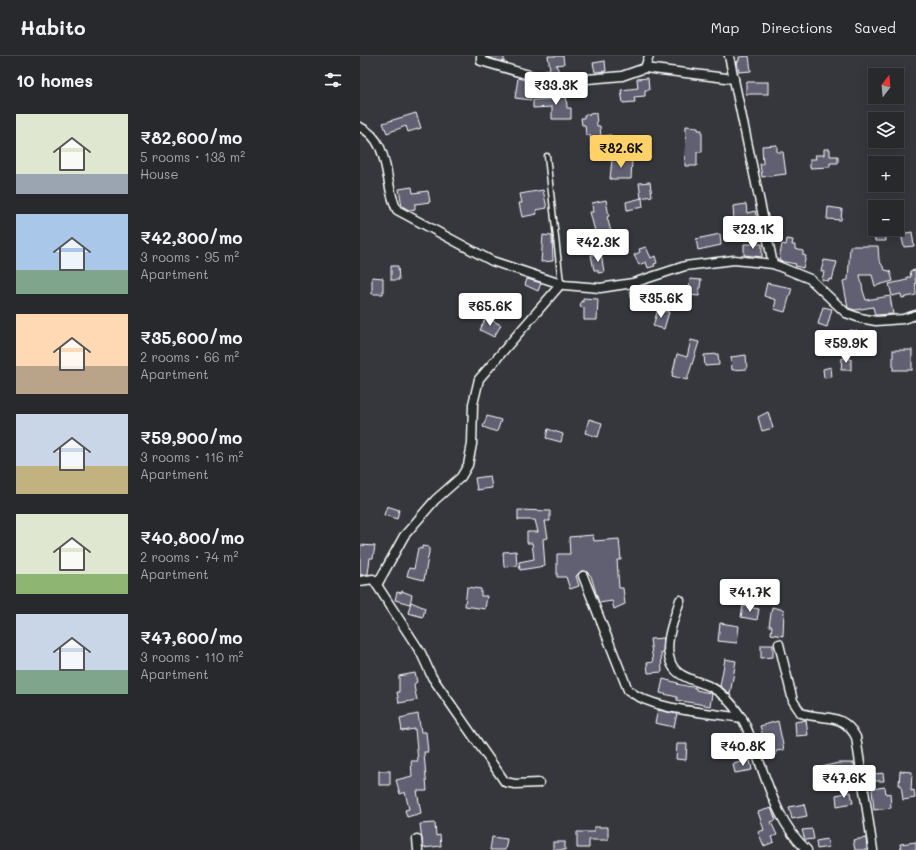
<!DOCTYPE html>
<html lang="en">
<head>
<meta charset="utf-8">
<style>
  :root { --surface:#28292d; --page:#343539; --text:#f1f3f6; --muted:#a5a6aa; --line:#444549; --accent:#ffd166 }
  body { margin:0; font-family:Mali,sans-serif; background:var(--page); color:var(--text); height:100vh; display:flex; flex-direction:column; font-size:15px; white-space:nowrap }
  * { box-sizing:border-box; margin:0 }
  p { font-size:13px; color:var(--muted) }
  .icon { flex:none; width:22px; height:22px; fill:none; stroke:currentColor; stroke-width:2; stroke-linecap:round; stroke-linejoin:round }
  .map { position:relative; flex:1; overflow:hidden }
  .side { display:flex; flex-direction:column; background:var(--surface); width:360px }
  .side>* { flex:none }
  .needle { width:26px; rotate:16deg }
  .buttons { position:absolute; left:508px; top:12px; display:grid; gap:8px }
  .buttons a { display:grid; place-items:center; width:36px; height:36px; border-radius:0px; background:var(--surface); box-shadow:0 2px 10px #0003,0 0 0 1px var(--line); font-size:20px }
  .price { position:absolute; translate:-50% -34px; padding:0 9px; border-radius:4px; background:#fff; color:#222; font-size:13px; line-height:26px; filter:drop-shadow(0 1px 2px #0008) }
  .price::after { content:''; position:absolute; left:50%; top:24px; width:12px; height:9px; margin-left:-6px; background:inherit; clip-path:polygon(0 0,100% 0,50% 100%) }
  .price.on { background:var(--accent); color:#111 }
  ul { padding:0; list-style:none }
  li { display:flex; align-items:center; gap:12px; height:100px; padding:0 16px }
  li span { display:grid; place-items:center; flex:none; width:112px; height:80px; border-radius:0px; color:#555 }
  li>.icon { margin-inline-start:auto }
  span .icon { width:48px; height:48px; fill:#fffc; stroke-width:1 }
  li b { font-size:17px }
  h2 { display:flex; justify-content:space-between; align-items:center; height:48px; padding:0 16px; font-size:17px }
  header { display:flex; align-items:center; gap:24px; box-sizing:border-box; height:56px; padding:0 20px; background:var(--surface); border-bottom:1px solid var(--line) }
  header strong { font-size:19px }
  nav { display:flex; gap:22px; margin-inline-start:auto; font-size:14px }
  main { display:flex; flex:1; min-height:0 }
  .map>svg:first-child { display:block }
  .building { fill:#616072; stroke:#fff }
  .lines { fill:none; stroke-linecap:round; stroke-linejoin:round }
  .service-casing { stroke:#fff; stroke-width:7 }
  .minor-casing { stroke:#fff; stroke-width:11 }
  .service { stroke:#2a2d2e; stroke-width:4 }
  .minor { stroke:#2a2d2e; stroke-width:8 }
</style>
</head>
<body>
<header>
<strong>Habito</strong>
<nav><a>Map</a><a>Directions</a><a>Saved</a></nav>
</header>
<main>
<section class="side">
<h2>10 homes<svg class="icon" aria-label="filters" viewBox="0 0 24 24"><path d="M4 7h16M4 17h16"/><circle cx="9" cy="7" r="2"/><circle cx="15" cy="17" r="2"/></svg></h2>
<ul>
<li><span style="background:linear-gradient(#dfe7d0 75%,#9aa5b1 0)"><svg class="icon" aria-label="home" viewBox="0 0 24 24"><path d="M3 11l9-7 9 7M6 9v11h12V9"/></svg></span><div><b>₹82,600/mo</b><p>5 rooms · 138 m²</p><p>House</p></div></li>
<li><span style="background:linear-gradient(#a9c7e8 70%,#7fa58c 0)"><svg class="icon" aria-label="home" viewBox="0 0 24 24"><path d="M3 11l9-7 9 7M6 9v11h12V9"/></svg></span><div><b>₹42,300/mo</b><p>3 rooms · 95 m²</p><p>Apartment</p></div></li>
<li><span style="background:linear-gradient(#ffd9b3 65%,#b9a48a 0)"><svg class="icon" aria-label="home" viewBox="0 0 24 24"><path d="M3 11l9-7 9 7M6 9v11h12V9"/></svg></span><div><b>₹35,600/mo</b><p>2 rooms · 66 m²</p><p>Apartment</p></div></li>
<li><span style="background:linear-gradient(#c9d6e8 65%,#c2b280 0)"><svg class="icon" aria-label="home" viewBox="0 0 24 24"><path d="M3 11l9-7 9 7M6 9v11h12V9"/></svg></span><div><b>₹59,900/mo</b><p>3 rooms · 116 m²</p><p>Apartment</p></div></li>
<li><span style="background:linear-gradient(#dfe7d0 75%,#8fb573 0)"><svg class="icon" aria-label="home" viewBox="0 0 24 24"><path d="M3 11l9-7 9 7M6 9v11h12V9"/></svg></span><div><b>₹40,800/mo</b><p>2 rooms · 74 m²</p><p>Apartment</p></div></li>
<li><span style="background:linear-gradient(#c9d6e8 70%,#7fa58c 0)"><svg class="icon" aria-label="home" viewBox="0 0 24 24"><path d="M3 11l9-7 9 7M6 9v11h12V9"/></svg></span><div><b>₹47,600/mo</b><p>3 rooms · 110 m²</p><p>Apartment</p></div></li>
</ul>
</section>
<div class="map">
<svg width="556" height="794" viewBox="0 0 556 794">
  <rect width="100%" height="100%" fill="#35373c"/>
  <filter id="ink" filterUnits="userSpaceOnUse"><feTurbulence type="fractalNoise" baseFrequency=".025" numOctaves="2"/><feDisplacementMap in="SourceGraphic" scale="8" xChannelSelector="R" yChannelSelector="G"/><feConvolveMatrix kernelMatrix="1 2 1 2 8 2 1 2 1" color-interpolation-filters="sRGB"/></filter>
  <g filter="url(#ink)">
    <g class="building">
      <path d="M126,0H144V6L126,1Z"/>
      <path d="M188,0H203L204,8L196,9L201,20H194L184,18V14L190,13Z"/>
      <path d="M389,0L391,15L379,16L377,5H379V1Z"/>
      <path d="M245,5L246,15L235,16L233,7Z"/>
      <path d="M158,22L173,26L171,44L155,42Z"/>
      <path d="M288,22L289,34H285V40L274,41L275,46L263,47L261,34L278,32L277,23Z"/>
      <rect x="386" y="26" width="22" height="12"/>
      <path d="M191,36H206L207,52H211V63H192V51L173,52V44L192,43Z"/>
      <path d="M56,57L61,72L48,76L46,70L27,77L23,67Z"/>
      <path d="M236,57L237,70H240L241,80L251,79L252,86L246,87L247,96L232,97L230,79H226L225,69H222L221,62H224V59Z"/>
      <path d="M326,70L338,71V74H342V96H337V110H325Z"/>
      <path d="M289,86L290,102L271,103L270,89Z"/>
      <path d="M417,89V96H423L426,118L402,121L400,108H403L402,90Z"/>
      <path d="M464,93H470V100H478V107H470V111L450,112V103H456L455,99H464Z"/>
      <path d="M252,103L272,104L271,123H250Z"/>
      <path d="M290,126L292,140L281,142L279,127Z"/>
      <path d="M52,131L53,137L68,135L70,146L55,148V153L49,154L42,150L39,133Z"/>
      <path d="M183,134L187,152L176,154L177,158L162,161L159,147H162L160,138Z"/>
      <path d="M282,142L283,151L267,154L266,146Z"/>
      <path d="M246,144L249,160L247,161L252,179L237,183L230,156H233L232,147Z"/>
      <path d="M386,148L387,157L395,155L400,177L375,181L373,150Z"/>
      <path d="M468,151L482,153L481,164L467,163Z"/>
      <path d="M514,173H525L526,185H515Z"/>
      <path d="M552,176L554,190L544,191L541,178Z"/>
      <path d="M360,178L361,189L338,194L336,183Z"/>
      <path d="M183,179L192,180L193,205L181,206Z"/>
      <path d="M427,183L433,184L432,189H435V193L443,195V199L446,200L443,212L435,210L436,208L419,205L422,188L426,189Z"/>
      <path d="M384,188H402V201L384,199Z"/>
      <path d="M490,190H518L519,204L525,214L530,215L533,225L515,230L512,219H500L503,235L506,244L530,240L533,258L515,259L513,251L495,254L488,252L483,225L488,224Z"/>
      <path d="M286,191L291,202L295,200L297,207L294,208L295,210L288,212L286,206L279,209L274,199L280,196L279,193Z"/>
      <path d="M241,197L244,216L238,217V214H234L231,199Z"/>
      <path d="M464,204L477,206L472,224L469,223V225L462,224L464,216L461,215Z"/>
      <path d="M31,210H38L39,224H31Z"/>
      <path d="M555,214L556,239L542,242L541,238L532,240L529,228L547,224V221H551L550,215Z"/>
      <path d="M12,221L23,222V238H12Z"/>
      <path d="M167,223L181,227L178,235L165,229Z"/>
      <path d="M330,223L341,224L339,240L328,239Z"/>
      <path d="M407,227L432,232L425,256L414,253L416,244L404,240Z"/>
      <path d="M281,233L283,249L272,250L270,234Z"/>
      <path d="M223,242L238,243L237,264H224V252L220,251L221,245L223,246Z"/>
      <path d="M463,251L472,253L467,271L458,268Z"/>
      <path d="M298,253L309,256L304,273L293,270Z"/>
      <path d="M126,261L141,269L134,281L120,274Z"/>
      <path d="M490,274L497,275L495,293L488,292Z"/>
      <path d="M331,284L339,286L327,324L312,320L317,298L327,301Z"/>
      <rect x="533" y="294" width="19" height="20"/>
      <path d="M358,298L359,309L345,310L344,299Z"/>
      <path d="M386,299L387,313L372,314L371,301Z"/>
      <path d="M482,302L491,303V314H481Z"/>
      <path d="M471,311L472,321L464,322L463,313Z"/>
      <path d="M408,356L413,372L402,375L398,361Z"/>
      <path d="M127,360L141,364L137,376L123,371Z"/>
      <path d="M229,363L242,367L238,381L225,377Z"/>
      <path d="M188,373L203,378L201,386L186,382Z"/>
      <path d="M130,420L132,432L117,434L115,422Z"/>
      <path d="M27,450L39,454L37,463L24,459Z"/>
      <path d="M158,454L190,455V465H185L188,482L183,483L185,510L160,514L159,506L174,503L172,487H167V476H178L175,464H158Z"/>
      <path d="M233,479L234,485L259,483L261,504H257L259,532H263L265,548L254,553L252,545L239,547L231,520L226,515H221L216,520L219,530L210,533L206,521H197V498H210L209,481Z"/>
      <path d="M0,489L15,490L13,502H10L8,518L0,519Z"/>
      <path d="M62,490L69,491V496L64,524L47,520L49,512L54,513L58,492L62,493Z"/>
      <path d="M156,495L157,510L144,511L143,496Z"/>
      <path d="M107,531L121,533V540H127L125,553L105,550Z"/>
      <path d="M42,535L52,539L50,548L35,544L37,536L41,537Z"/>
      <path d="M51,546L65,552L63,561L48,557Z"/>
      <path d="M383,550L399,553L397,564L381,561Z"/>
      <path d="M412,551L424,554L423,580L411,578L412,570H409Z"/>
      <path d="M360,567L379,570L377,587L358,585Z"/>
      <path d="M304,582L303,596H301L302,616L288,617L287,607L293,606L290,583Z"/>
      <path d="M401,589H413V601L401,602Z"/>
      <path d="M365,603L376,605L370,638L360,630Z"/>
      <path d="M55,617L57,626L55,627L54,630L57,644L39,647L37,636H39V620Z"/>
      <path d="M303,623L318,627L317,628L336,632V634L350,637L352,638L350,650L317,644V641L300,637Z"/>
      <path d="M298,654L317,658L314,671L295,667Z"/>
      <path d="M58,658L61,676H66L68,696H64L67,735H57L61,757L47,761L45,754L49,753L45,736L40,738L36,724L52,720L51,705H58L55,673L42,675L40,662Z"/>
      <path d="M446,664L448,679L436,680L435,666Z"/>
      <path d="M418,665L424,694L416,695V699L410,700L408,685L405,686L400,670Z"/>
      <path d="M368,681L370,691L360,693V690H357L356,683Z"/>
      <path d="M317,688H327L326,704L316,703Z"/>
      <path d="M390,704L392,714L375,717L373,708Z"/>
      <path d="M478,707H494L497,725L479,726L478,721L465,725L462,711Z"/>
      <rect x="19" y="715" width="11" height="14"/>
      <path d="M540,715L552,716L551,735L554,734L555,742L543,744L541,729H539Z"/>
      <path d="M523,717L524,725H508L507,719Z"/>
      <path d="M525,731L526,738L530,737L531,752L514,754L512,733Z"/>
      <path d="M491,736L493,747L477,750L476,739Z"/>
      <path d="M444,748L447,760L432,763L429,751Z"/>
      <path d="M411,752L416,764L411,766L417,779L412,781L414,786L404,790L398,776L404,774L398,756Z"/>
      <path d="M75,767L76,780L80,779L81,790L63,792L60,768Z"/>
      <path d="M234,771H248V784H229V792H217V776H234Z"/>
      <path d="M452,773L454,783L445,784L442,774Z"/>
      <path d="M132,781L147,783L145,794H130Z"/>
      <path d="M506,782L507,794H495L493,784Z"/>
      <path d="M467,783L469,791L457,793L456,785Z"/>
      <rect x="193" y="786" width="12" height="8"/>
      <path d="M556,786V794H541L540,788Z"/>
    </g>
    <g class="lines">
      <defs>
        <path id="service" d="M187,100L201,227"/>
        <g id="minor">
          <path d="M121,0V5L193,26L262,20L285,12L289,0"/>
          <path d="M369,0L413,208"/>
          <path d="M285,12L374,23"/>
          <path d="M0,71C32,86 23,127 37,154L132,205L204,229L240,232L273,227L325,210L374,204L413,208L450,223L486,257L500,262L516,265L543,263L556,259"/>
          <path d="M223,520L268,634C294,655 348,656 382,662"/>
          <path d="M0,525L13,523L61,597L72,621L145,726L155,728L179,727"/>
          <path d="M17,529L44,480L75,444L101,421L108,409L112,388L113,348L119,323L201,228"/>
          <path d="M320,544C314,564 302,590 312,609C318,622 339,625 351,631C363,637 374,650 381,661C386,668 389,678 392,686C407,723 416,766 447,794"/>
          <path d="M419,588L433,645L441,657C464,665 482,655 496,681L513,794"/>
          <path d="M57,783L58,794"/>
        </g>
      </defs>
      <use href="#service" class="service-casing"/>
      <use href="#minor" class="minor-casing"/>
      <use href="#service" class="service"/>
      <use href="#minor" class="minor"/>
    </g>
  </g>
</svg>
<div class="buttons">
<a><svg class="needle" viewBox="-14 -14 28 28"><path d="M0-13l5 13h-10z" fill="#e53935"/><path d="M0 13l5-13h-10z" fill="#a5a6aa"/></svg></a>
<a><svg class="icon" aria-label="layers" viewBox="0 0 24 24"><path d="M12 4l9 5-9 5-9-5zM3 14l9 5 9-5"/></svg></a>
<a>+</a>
<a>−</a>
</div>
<b class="price" style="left:196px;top:50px">₹33.3K</b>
<b class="price on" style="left:261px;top:113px">₹82.6K</b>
<b class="price" style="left:393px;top:194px">₹23.1K</b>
<b class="price" style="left:238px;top:207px">₹42.3K</b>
<b class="price" style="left:301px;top:263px">₹35.6K</b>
<b class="price" style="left:130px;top:271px">₹65.6K</b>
<b class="price" style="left:486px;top:308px">₹59.9K</b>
<b class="price" style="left:390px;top:557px">₹41.7K</b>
<b class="price" style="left:383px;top:711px">₹40.8K</b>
<b class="price" style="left:484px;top:743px">₹47.6K</b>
</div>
</main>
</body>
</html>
